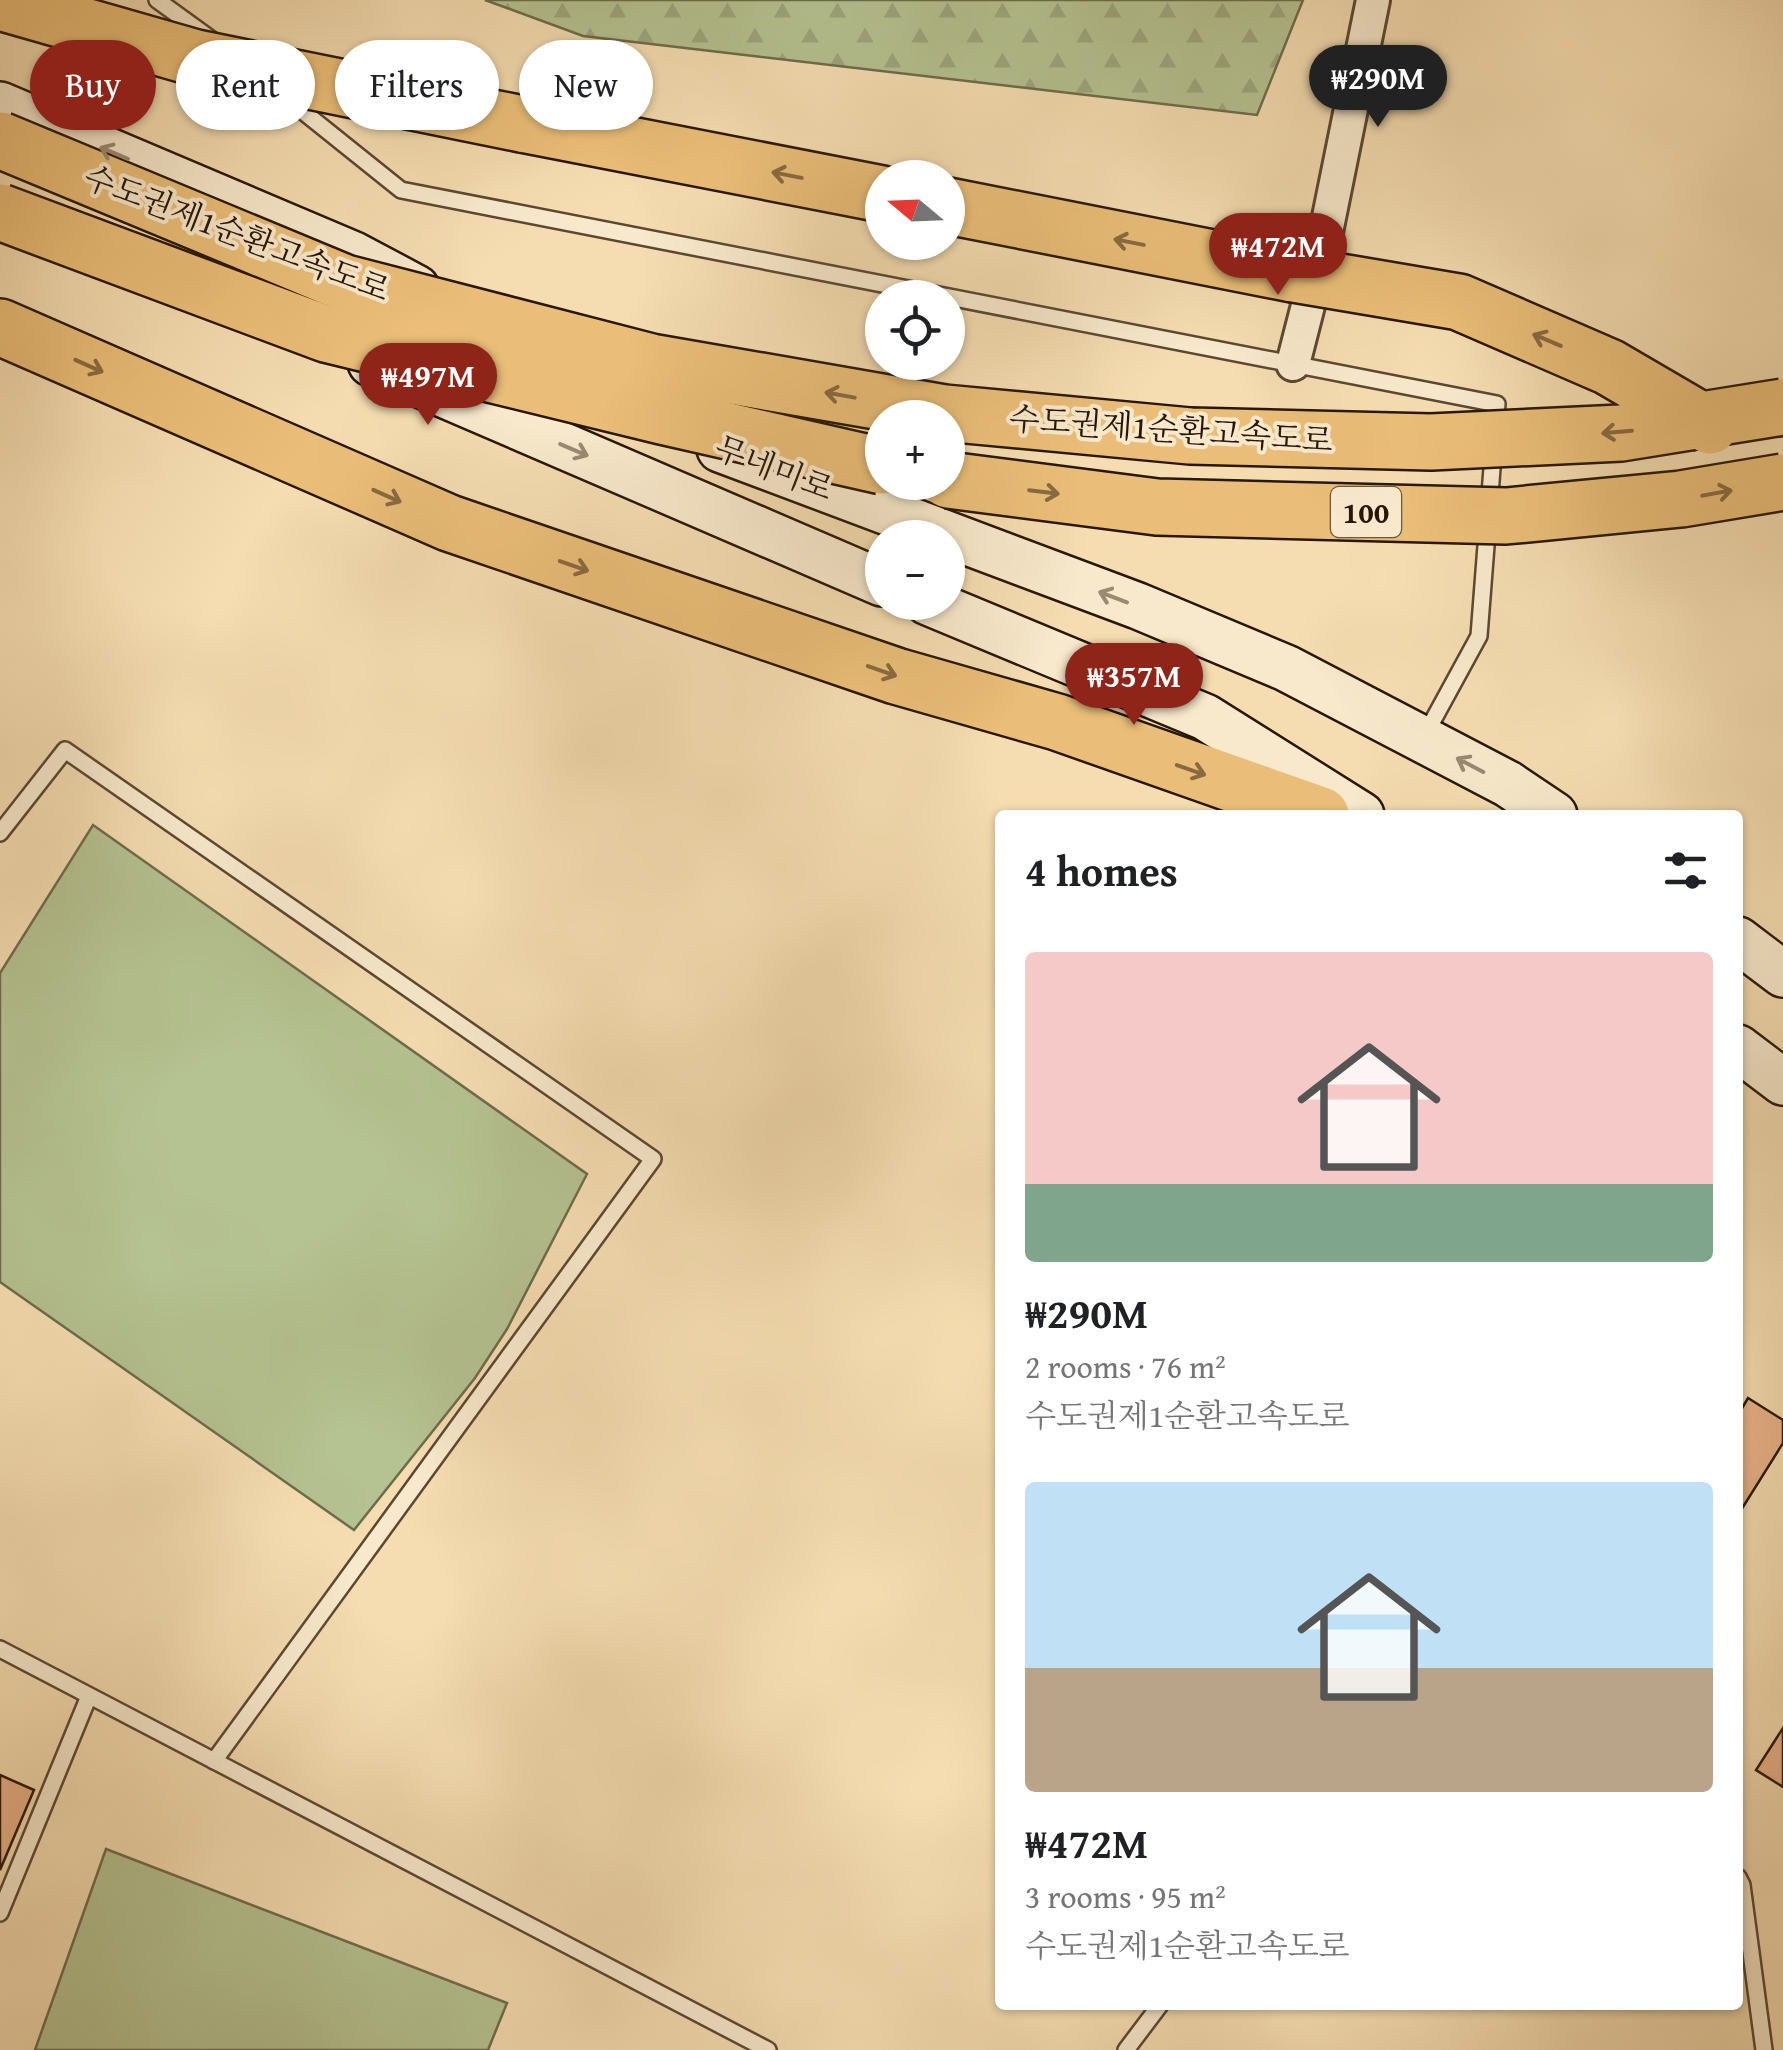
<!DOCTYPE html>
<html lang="en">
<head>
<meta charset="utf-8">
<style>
  :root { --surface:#fff; --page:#f2f2f2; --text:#202124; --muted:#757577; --accent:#8f2418 }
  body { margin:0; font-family:"Gentium Book Plus","Noto Serif KR",serif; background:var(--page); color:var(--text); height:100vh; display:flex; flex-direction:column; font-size:38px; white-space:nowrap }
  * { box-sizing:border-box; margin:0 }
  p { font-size:32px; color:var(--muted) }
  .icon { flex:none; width:55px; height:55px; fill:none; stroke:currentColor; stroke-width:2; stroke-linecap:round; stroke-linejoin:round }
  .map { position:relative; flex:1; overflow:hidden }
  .sheet { position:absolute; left:995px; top:810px; width:748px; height:1200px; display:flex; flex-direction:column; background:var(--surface); border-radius:10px; box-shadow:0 2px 8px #0004 }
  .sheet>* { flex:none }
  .hud { position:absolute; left:30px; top:40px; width:815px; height:90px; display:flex; gap:20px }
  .needle { width:65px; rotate:289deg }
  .tools { position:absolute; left:865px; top:160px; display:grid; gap:20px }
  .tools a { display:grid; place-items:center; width:100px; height:100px; border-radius:50%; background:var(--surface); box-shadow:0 2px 8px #0004; font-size:50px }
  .price { position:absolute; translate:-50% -85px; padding:0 22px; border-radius:35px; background:var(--accent); color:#fff; font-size:32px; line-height:65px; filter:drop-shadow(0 2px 5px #0008) }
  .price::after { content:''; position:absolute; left:50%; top:60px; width:30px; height:22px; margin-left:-15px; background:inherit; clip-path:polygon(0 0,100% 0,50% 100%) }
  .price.active { background:#222; color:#fff }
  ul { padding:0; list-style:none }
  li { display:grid; align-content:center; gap:20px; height:530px; padding:0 30px }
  li span { display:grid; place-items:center; height:310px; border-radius:10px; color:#555 }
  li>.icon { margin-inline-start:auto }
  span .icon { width:180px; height:180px; fill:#fffc; stroke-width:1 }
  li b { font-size:42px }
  h2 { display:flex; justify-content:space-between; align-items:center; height:120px; padding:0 30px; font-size:42px }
  .pill { padding:0 35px; border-radius:45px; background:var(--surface); box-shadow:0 2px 8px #0004; font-size:35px; line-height:90px }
  .pill.active { background:var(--accent); color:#fff }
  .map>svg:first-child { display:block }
  .forest { fill:url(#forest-firs); stroke:#6e6c4c; stroke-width:2.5 }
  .pitch { fill:#b5c291; stroke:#6e6c4c; stroke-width:2.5 }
  .building { fill:#e8b288; stroke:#281707; stroke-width:2.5 }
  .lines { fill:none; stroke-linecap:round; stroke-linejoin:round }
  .lane-casing { stroke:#5b4832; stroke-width:20 }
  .street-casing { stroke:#5b4832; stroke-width:38 }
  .secondary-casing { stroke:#281707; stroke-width:50 }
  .highway-casing { stroke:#281707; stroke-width:60 }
  .lane { stroke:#f8e9cc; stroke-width:15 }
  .street { stroke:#f8e9cc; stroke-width:32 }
  .secondary { stroke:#f8e9cc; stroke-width:45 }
  .highway { stroke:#eabe78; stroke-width:55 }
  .highway-bridge-casing { stroke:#281707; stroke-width:60; stroke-linecap:butt }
  .highway-bridge { stroke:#eabe78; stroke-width:55 }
  .oneway { stroke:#9a8a73 }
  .oneway2 { stroke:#896a40 }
  .labels { text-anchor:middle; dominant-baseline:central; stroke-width:8; stroke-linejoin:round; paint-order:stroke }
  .shield { fill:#f8e9cc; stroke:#665642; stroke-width:2.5 }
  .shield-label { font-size:30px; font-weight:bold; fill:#281707 }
  .street-label { font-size:32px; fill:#281707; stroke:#f8e9cc }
</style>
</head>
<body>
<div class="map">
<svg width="1783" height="2050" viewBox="0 0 1783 2050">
  <defs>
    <pattern id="forest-firs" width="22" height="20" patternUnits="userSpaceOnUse" patternTransform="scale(2.5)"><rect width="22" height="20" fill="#b5c291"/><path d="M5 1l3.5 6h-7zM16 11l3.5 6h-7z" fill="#9ca67c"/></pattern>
  </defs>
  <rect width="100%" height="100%" fill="#f5ddb1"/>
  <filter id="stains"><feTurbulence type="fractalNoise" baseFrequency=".002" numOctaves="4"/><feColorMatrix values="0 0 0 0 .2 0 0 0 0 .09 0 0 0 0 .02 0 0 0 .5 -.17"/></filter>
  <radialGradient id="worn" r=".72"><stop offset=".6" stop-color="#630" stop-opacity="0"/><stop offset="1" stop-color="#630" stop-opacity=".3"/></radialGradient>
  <path class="forest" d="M485,0H1303L1257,115L583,36Z"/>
  <g class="pitch">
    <path d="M93,825L587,1174L507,1329L475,1378L354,1530L0,1282V973Z"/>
    <path d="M106,1849L507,2003L488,2050H35Z"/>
  </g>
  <g class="building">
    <path d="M1748,1398L1783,1420V1443L1738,1515V1415Z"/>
    <path d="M1783,1728V1787L1756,1770Z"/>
    <path d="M0,1775L34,1790L0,1870Z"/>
  </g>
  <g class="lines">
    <defs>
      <g id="lane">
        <path d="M157,0L215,42"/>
        <path d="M280,93L401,190L1497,404L1479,636L1425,735"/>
        <path d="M0,833L65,750L653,1159L214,1761"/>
        <path d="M0,1649L768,2050"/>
        <path d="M1738,1877L1742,1885L1764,2050"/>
        <path d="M0,1913L89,1696"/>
        <path d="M1126,2050L1160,2005"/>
      </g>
      <path id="street" d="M1293,364L1323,247L1373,0"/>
      <g id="secondary">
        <path d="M0,105L354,255L416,288"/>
        <path d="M371,363L882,583"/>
        <path d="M720,449L1138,606L1286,668L1508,784L1554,815"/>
        <path d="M928,602L1205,717L1361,815"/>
        <path d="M1738,940L1783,974"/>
        <path d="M1738,1048L1783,1082"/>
      </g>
      <g id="highway">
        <path d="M522,124L882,194"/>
        <path d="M948,206L1293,274"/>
        <path d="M0,327L449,523L896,676L1057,722L1321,815"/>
      </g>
    </defs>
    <use href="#lane" class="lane-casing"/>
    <use href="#street" class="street-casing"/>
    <use href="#secondary" class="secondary-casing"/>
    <use href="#highway" class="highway-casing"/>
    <use href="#lane" class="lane"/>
    <use href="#street" class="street"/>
    <use href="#secondary" class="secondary"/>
    <use href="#highway" class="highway"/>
    <defs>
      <g id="highway-bridge">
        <path d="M0,2L196,58L522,124"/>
        <path d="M0,140L345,283L651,362L945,413L1190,436L1431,442L1621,433L1783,407"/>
        <path d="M0,212L326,334L662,416L882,466"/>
        <path d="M1293,274L1459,302L1609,367L1710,426"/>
        <path d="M948,480L1157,507L1506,516L1681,499L1783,482"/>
      </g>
    </defs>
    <use href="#highway-bridge" class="highway-bridge-casing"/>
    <use href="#highway-bridge" class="highway-bridge"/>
  </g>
  <defs><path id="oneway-shaft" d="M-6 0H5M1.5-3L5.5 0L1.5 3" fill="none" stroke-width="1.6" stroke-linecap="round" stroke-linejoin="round" transform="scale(2.5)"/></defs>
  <g class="oneway">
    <use href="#oneway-shaft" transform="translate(114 153) rotate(-157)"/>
    <use href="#oneway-shaft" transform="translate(574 450) rotate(23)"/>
    <use href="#oneway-shaft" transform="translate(1113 597) rotate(-159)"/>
    <use href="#oneway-shaft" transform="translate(1470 765) rotate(-152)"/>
  </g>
  <g class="oneway2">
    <use href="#oneway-shaft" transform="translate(787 175) rotate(-169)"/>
    <use href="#oneway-shaft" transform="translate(1129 242) rotate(-169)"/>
    <use href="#oneway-shaft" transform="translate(1547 340) rotate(-157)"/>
    <use href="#oneway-shaft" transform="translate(89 366) rotate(24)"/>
    <use href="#oneway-shaft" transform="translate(840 395) rotate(-170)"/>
    <use href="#oneway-shaft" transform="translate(1617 432) rotate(175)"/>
    <use href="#oneway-shaft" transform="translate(1044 492) rotate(7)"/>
    <use href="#oneway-shaft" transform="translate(1717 493) rotate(-10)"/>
    <use href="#oneway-shaft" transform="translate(387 496) rotate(24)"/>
    <use href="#oneway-shaft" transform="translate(574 566) rotate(19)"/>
    <use href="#oneway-shaft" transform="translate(882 671) rotate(19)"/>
    <use href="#oneway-shaft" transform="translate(1191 770) rotate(19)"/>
  </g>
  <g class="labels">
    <rect class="shield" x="1331" y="487" width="70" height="50" rx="8"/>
    <g class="shield-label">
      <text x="1366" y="512">100</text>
    </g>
    <g class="street-label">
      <text transform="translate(237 233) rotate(21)">수도권제1순환고속도로</text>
      <text transform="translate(1171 429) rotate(4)">수도권제1순환고속도로</text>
      <text transform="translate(774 468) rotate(21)">무네미로</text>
    </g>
  </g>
  <rect width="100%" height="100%" filter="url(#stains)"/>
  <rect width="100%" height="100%" fill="url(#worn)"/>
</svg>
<div class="tools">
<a><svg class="needle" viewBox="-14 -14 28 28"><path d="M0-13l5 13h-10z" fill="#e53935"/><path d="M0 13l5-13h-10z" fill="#757577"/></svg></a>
<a><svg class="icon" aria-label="locate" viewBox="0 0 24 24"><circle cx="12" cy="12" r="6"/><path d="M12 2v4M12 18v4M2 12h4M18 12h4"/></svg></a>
<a>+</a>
<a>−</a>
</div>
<b class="price active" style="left:1378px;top:130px">₩290M</b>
<b class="price" style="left:1278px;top:298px">₩472M</b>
<b class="price" style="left:428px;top:428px">₩497M</b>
<b class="price" style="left:1134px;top:728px">₩357M</b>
<div class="hud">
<a class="pill active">Buy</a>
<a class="pill">Rent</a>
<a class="pill">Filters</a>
<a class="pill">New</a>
</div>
<section class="sheet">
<h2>4 homes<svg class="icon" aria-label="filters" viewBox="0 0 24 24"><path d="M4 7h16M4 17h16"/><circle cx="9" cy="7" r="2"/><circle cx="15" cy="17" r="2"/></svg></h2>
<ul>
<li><span style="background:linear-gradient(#f6c9c9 75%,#7fa58c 0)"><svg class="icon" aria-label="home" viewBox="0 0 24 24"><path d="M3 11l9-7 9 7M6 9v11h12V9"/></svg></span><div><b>₩290M</b><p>2 rooms · 76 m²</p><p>수도권제1순환고속도로</p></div></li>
<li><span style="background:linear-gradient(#bfe0f5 60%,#b9a48a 0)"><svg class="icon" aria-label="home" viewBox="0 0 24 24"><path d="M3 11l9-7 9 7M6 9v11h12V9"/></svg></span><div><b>₩472M</b><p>3 rooms · 95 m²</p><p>수도권제1순환고속도로</p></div></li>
</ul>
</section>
</div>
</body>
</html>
